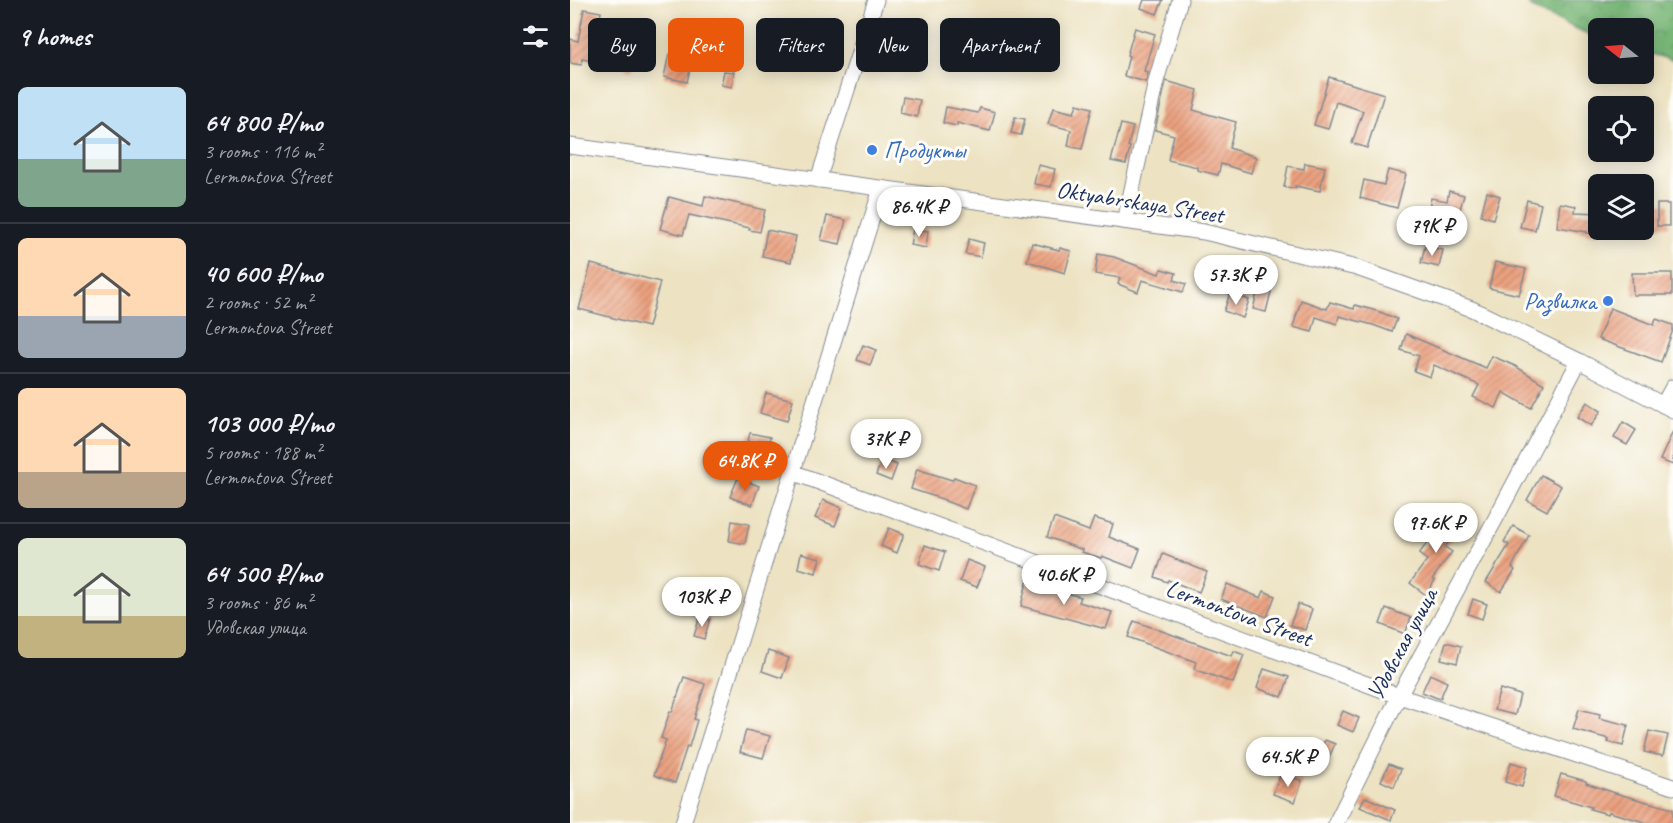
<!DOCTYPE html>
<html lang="en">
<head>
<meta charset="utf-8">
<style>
  :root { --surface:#171b24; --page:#242831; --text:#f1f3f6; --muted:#9ea1a6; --line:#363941; --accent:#ea580c }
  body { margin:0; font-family:Caveat,sans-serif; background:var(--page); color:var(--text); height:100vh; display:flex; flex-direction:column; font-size:22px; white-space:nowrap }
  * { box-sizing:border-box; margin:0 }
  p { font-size:20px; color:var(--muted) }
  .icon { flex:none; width:33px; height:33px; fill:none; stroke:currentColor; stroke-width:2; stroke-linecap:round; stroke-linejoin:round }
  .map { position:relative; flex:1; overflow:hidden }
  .details { display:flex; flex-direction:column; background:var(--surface); width:570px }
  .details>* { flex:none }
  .hud { position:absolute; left:18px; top:18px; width:570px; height:54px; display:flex; gap:12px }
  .needle { width:39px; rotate:287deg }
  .fabs { position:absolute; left:1018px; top:18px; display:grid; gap:12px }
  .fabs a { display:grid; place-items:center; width:66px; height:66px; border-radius:9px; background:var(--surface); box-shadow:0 3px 15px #0003; font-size:30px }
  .price { position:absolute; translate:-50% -51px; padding:0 14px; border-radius:21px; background:#fff; color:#222; font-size:20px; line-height:39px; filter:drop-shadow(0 2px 3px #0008) }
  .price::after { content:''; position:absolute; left:50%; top:36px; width:18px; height:14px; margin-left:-9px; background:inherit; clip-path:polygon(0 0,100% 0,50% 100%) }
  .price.selected { background:var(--accent); color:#fff }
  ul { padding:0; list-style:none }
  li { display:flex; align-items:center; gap:18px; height:150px; padding:0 18px }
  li+li { border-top:2px solid var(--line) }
  li span { display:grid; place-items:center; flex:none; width:168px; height:120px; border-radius:9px; color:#555 }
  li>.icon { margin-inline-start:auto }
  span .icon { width:72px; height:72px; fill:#fffc; stroke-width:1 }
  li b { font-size:26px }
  h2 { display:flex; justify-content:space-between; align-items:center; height:72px; padding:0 18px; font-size:26px }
  .chip { padding:0 21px; border-radius:9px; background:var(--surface); box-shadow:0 3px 15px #0003; font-size:21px; line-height:54px }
  .chip.selected { background:var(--accent); color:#fff }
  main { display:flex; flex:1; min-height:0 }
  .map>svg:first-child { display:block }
  .forest { fill:url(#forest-crowns); stroke:#49726a; stroke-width:1.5 }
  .building { fill:url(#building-hatch) }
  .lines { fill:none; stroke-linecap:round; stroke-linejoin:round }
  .minor-casing { stroke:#848990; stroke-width:17 }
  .minor { stroke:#fff; stroke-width:15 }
  .shop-dot { fill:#3f7fe0; stroke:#fdfcf7; stroke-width:2 }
  .labels { text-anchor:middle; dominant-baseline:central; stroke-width:6; stroke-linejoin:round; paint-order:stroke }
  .shop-label { font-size:24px; fill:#366cbe; stroke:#fdfcf7; text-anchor:start }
  .street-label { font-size:24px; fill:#1b2f5e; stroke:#fdfcf7 }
</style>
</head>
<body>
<main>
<section class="details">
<h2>9 homes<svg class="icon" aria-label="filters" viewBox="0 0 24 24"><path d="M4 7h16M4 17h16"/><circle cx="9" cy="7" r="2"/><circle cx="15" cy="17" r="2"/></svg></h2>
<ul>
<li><span style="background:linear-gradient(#bfe0f5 60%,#7fa58c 0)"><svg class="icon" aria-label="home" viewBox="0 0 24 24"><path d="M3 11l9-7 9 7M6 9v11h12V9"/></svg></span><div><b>64 800 ₽/mo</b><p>3 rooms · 116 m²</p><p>Lermontova Street</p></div></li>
<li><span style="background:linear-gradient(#ffd9b3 65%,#9aa5b1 0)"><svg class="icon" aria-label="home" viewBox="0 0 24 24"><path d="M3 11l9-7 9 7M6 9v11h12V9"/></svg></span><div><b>40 600 ₽/mo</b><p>2 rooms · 52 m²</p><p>Lermontova Street</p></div></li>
<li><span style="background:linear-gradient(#ffd9b3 70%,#b9a48a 0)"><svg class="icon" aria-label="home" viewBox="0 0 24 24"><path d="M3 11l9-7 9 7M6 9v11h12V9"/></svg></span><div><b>103 000 ₽/mo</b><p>5 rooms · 188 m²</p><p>Lermontova Street</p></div></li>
<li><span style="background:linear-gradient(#dfe7d0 65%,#c2b280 0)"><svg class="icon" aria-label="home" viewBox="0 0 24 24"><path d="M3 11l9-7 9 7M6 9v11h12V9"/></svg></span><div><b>64 500 ₽/mo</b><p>3 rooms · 86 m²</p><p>Удовская улица</p></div></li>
</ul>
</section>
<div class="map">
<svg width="1103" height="823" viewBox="0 0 1103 823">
  <defs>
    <pattern id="forest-crowns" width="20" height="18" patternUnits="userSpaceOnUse" patternTransform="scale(1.5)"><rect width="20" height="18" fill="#77b676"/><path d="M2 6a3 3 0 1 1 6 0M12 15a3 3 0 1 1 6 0" fill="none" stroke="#619464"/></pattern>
    <pattern id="building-hatch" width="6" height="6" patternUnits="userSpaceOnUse" patternTransform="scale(1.5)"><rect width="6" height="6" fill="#eca17f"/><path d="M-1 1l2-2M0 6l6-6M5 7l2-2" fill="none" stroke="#be846b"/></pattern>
  </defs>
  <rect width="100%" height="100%" fill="#fdfcf7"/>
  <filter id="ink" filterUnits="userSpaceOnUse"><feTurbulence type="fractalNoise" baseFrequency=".0167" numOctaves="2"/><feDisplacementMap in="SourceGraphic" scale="12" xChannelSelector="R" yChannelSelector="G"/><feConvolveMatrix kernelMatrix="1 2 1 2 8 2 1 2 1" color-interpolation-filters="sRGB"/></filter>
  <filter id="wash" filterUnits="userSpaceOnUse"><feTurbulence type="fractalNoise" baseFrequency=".008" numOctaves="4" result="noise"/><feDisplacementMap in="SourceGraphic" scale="24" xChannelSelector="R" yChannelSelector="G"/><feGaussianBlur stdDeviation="1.35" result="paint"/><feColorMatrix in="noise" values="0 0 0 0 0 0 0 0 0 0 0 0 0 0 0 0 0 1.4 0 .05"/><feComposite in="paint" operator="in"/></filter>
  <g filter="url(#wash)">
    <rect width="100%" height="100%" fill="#ede3c3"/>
    <path class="forest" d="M956,0H1103V60L1074,52V28H1029V39L962,8Z"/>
    <g id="blocks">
      <g class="building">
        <path d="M574,0H593L587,14L571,8Z"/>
        <path d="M14,9L31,12L25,47L66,55L62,70L37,63L12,59L11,65L0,63V39L8,41Z"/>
        <path d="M565,28L585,34L574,71L578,72L576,82L554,76L559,56L557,55Z"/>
        <path d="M99,54L122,60L117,82L94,77Z"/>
        <path d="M154,71L164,72L162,87L151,85Z"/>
        <path d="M759,77L814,94L797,148L782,143L793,111L766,102L758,129L744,125Z"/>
        <path d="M596,81L628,90L623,110L666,122L659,148L686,157L681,173L651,164L648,175L627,170V167L598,160L604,135L585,130Z"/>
        <path d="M333,97L350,100L347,117L330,113Z"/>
        <path d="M507,104L522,108L512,149L498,146L501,130L478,124L483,108L504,113Z"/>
        <path d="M376,107L408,113L410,108L425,112L420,131L387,123V126L373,123Z"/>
        <path d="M445,117L455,119L451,135L441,133Z"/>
        <path d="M551,124L563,127L558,146L560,147L556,164L541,161Z"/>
        <path d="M735,163L755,167L750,191L725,186V188L714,187L718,166L734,169Z"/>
        <path d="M468,165L485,169L481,187L464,184Z"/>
        <path d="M818,170L836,174L827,208L790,198L794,180L814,185Z"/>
        <path d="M879,191L894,195L888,216L859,208L861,198L877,201Z"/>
        <path d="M917,192L930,196L923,219L911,215Z"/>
        <path d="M135,196L195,210L190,232L179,230L180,228L119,215L113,235L90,229L99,197L133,206Z"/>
        <path d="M957,200L971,204L965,230L950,227Z"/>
        <path d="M990,203L1006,206L1005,212L1029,213V234L1017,233V232L987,227Z"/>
        <rect x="1087" y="204" width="12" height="22"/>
        <path d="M257,216L276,220L270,244L251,240Z"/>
        <path d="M343,229L358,231L356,248L340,245Z"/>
        <path d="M197,230L226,236L221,262L192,256Z"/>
        <path d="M399,239L414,243L411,257L395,254Z"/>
        <path d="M462,243L489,250L490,248L501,251L495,273L457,261Z"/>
        <path d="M855,246L873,250L869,267L851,263Z"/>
        <path d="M528,254L544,257L589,274L591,269L606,273L604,280L616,284L613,292L572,280L568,292L548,284L550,278L525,274Z"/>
        <path d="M925,262L956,269L949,295L919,288Z"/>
        <path d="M21,264L90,282L78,327L9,309Z"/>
        <path d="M1062,273H1102V295H1063Z"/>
        <path d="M688,289L701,292L696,312L683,309Z"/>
        <path d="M660,293L679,300L673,318L654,311Z"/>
        <path d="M731,300L757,309L760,302L784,309L785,305L810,312L827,319L822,332L803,325L769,316L767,324L746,317L742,332L723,327Z"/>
        <path d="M1040,308L1084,325L1086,319L1103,325V330L1091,362L1028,339Z"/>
        <path d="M836,334L916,368L922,356L945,366L974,384L961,408L933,392L926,408L903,397L909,385L864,365L860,377L844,371L849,356L831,350Z"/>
        <path d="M293,345L306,350L300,365L287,360Z"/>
        <path d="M196,393L223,400L217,421L190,413Z"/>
        <path d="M1017,402L1031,411L1021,426L1007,417Z"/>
        <path d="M1053,422L1066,430L1057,445L1044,438Z"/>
        <path d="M1103,431V465L1090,460Z"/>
        <path d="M180,433L200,437L195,460L174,455Z"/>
        <path d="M312,459L327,465L321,481L306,475Z"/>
        <path d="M347,469L382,480L384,477L405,485L396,509L375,501V500L341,489Z"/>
        <path d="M971,475L991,486L977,511L957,500Z"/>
        <path d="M168,478L189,486L182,505L160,497Z"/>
        <path d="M253,500L272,508L265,526L245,518Z"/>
        <path d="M879,513L893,523L875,547L882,552L863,578L865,580L856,595L840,583L857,560L849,554Z"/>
        <path d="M484,518L519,531L524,518L543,524L539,537L570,549L563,568L532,556L531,558L512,552L513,550L477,537Z"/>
        <path d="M162,521L179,524L175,544L159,541Z"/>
        <path d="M943,526L959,535L942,567L945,570L931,592L916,582L939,545L934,542Z"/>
        <path d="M319,528L334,534L327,553L311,546Z"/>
        <path d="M355,545L375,552L369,571L349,564Z"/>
        <path d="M231,553L250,558L246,573L228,568Z"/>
        <path d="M593,554L637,572L629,592L598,580L597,582L585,577Z"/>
        <path d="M397,560L415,567L407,587L390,581Z"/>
        <path d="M457,582L511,597L509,602L542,612L536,629L451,606Z"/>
        <path d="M657,584L691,598L694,591L705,596L697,617L651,599Z"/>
        <path d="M903,599L917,604L912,619L898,614Z"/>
        <path d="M728,604L742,609L735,630L720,625Z"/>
        <path d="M816,608L841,618L835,634L810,624Z"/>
        <path d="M130,616L140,619L134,639L124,636Z"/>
        <path d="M564,621L662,656L664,651L674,655L663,683L624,669L626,662L558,637Z"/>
        <path d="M876,642L891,646L887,663L871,659Z"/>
        <path d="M198,651L219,658L212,678L192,671Z"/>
        <path d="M694,669L719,677L712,697L687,688Z"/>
        <path d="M860,674L877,682L870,699L852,692Z"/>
        <path d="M114,677L135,684L124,719L127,720L119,747L117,746L105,783L84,775L96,740L91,738L100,711L102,712Z"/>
        <path d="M930,689L950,695L945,715L924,710Z"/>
        <path d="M1009,709L1030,714L1029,718L1058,725L1053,746L1038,742L1039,739L1003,729Z"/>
        <path d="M773,711L789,718L783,732L767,725Z"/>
        <path d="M176,730L200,736L193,758L170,752Z"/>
        <path d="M1079,731L1098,735L1093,756L1074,752Z"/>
        <path d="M755,740L765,744L757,762L747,758Z"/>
        <path d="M941,762L957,767L952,787L935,782Z"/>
        <path d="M819,764L831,769L824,787L811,781Z"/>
        <path d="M711,773L732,781L725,802L703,794Z"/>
        <path d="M991,774L1016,781V783L1045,793L1103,809V823H1078L1039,812L1038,814L1020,809L1021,807L984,796Z"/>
        <path d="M795,797L825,810L821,820L790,807Z"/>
      </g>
    </g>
  </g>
  <g filter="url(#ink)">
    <use href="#blocks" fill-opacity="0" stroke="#848990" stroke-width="1.5"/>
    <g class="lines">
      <defs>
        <g id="minor">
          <path d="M0,146L634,232L787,268L902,309L1009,361L1103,410"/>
          <path d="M248,180L306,0"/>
          <path d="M555,221L586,81L610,0"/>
          <path d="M1093,405L1103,387"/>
          <path d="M222,472L829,696L1103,787"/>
          <path d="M113,823L311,189"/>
          <path d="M766,823L829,696L927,516L1009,361"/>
        </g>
      </defs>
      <use href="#minor" class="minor-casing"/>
      <use href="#minor" class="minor"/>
    </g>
  </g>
  <g class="shop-dot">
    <circle cx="302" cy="150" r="6"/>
    <circle cx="1038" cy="301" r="6"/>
  </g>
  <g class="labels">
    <g class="shop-label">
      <text x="314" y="150">Продукты</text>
      <text x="1026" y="301" text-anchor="end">Развилка</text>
    </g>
    <g class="street-label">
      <text transform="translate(570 202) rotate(9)">Oktyabrskaya Street</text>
      <text transform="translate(669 613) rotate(20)">Lermontova Street</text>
      <text transform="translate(832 644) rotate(-62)">Удовская улица</text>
    </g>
  </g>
</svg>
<div class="fabs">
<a><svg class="needle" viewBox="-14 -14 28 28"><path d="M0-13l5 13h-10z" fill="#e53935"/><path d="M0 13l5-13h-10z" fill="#9ea1a6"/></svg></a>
<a><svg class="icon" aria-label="locate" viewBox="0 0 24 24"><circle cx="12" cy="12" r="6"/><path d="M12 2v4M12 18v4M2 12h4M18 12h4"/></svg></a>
<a><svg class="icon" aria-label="layers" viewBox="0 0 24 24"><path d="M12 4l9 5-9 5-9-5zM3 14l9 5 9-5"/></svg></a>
</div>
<b class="price" style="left:349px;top:238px">86.4K ₽</b>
<b class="price" style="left:862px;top:257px">79K ₽</b>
<b class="price" style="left:666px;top:306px">57.3K ₽</b>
<b class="price" style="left:316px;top:470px">37K ₽</b>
<b class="price selected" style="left:175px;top:492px">64.8K ₽</b>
<b class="price" style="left:866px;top:554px">97.6K ₽</b>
<b class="price" style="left:494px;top:606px">40.6K ₽</b>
<b class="price" style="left:132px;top:628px">103K ₽</b>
<b class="price" style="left:718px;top:788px">64.5K ₽</b>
<div class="hud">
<a class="chip">Buy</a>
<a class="chip selected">Rent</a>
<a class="chip">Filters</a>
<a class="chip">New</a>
<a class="chip">Apartment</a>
</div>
</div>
</main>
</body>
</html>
